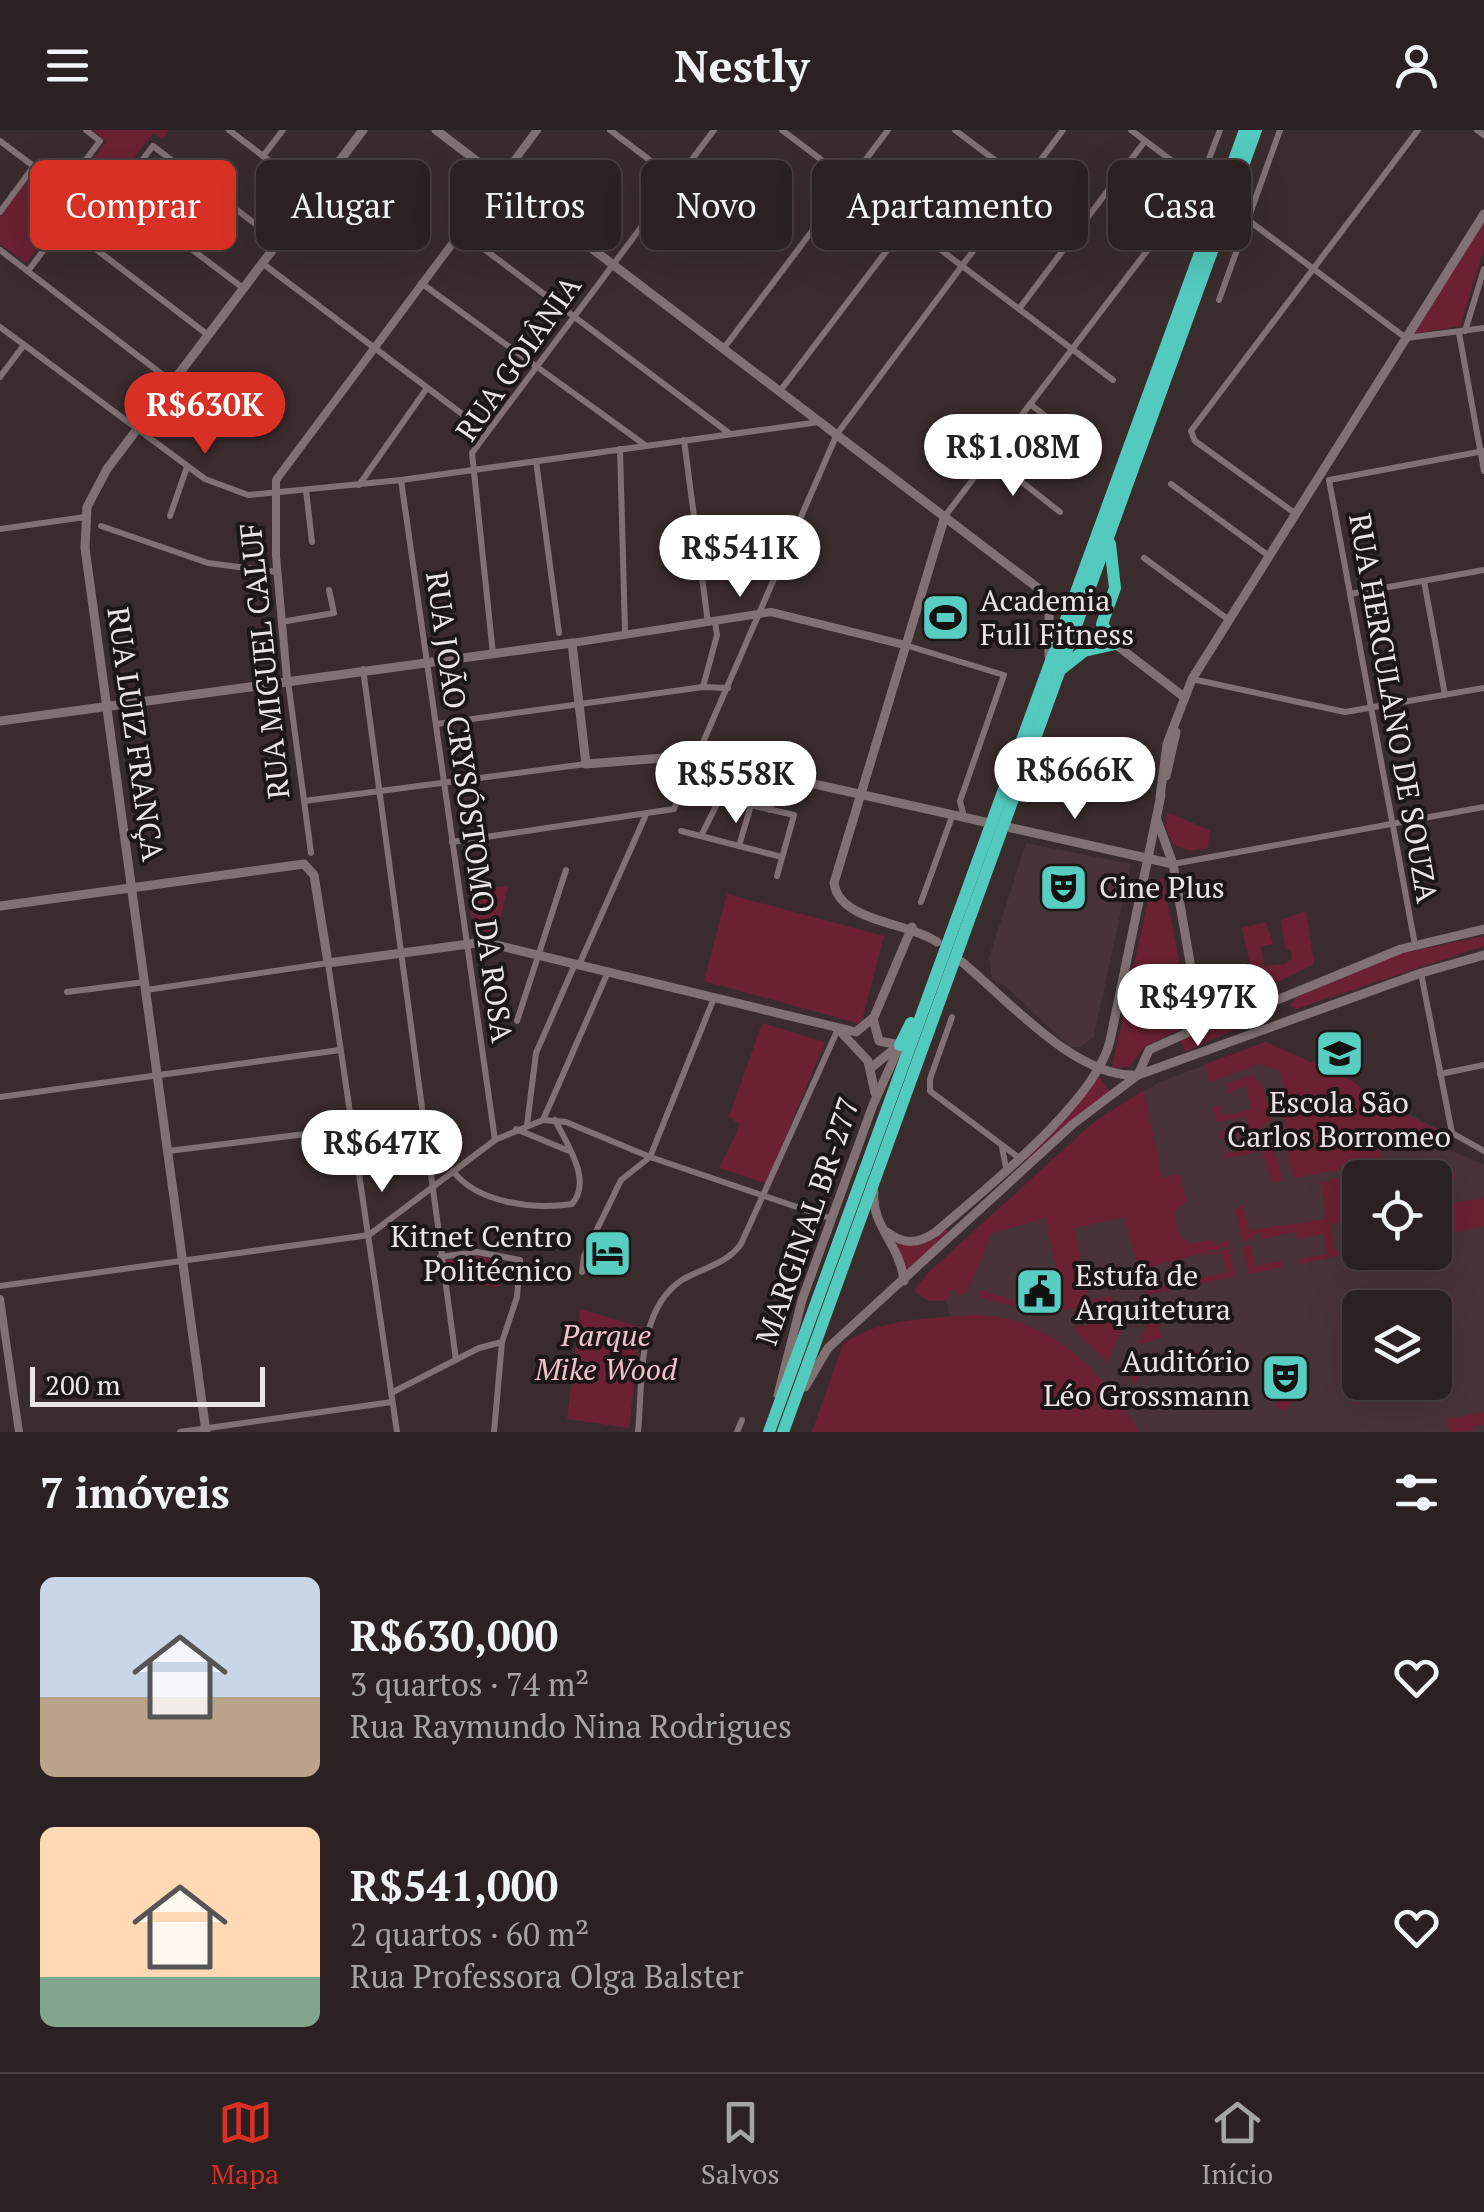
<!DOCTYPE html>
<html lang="pt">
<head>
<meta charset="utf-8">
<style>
  :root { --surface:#2c2122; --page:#382e2f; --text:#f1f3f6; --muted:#a6a3a5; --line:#483e40; --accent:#d93025 }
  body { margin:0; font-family:"PT Serif",serif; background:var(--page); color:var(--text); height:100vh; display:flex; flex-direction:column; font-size:38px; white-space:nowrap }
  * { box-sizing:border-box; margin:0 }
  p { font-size:32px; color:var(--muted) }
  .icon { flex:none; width:55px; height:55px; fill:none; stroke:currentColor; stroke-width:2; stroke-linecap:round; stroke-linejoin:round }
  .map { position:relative; height:1302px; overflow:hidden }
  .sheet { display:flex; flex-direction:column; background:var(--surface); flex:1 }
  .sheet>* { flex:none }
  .banner { position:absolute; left:30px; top:30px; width:1425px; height:90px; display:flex; gap:20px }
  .buttons { position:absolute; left:1342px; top:1030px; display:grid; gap:20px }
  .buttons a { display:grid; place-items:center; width:110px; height:110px; border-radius:15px; background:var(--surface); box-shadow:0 10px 40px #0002,0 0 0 2px var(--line); font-size:50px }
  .scale { position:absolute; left:30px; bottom:25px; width:235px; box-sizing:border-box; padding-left:10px; border:5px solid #ece3e4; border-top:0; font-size:28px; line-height:35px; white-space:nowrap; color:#ece3e4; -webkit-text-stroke:8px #1c1617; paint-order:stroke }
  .price { position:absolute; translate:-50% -85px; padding:0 22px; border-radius:35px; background:#fff; color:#222; font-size:32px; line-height:65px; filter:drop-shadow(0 2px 5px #0008) }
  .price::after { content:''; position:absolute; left:50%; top:60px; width:30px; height:22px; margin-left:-15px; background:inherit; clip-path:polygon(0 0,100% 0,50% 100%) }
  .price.active { background:var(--accent); color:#fff }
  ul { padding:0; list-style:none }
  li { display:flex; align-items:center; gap:30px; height:250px; padding:0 40px }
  li span { display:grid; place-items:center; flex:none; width:280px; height:200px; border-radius:15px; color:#555 }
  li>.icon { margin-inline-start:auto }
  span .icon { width:120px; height:120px; fill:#fffc; stroke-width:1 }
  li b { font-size:42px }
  h2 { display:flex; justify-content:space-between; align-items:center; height:120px; padding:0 40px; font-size:42px }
  .pill { padding:0 35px; border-radius:15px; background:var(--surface); box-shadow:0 10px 40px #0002,0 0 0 2px var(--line); font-size:35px; line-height:90px }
  .pill.active { background:var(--accent); color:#fff }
  header { display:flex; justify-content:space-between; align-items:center; height:130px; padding:0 40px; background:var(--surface); font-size:45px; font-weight:700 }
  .tabs { display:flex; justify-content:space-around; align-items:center; height:140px; border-top:2px solid var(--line); background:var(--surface); font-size:28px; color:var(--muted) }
  .tabs a { display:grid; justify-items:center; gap:5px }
  .tabs .active { color:var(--accent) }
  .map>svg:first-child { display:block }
  .built { fill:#483437; fill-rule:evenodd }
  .green { fill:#6b2132 }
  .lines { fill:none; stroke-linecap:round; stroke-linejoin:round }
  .minor { stroke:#817173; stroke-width:6 }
  .tertiary { stroke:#817173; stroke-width:8 }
  .secondary { stroke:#817173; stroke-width:9 }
  .motorway { stroke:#53cabe; stroke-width:12 }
  .labels { text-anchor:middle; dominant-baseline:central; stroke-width:8; stroke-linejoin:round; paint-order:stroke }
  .street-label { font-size:30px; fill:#ece3e4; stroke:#1c1617 }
  .poi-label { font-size:30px; fill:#ece3e4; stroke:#1c1617; text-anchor:start }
  .park-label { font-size:30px; font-style:italic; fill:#f3c0c6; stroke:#1c1617 }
</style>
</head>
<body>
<header><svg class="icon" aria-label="menu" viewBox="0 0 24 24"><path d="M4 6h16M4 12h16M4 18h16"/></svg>Nestly<svg class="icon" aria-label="person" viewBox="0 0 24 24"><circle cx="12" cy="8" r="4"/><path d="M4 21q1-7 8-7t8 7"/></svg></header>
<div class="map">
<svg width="1484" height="1302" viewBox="0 0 1484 1302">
  <rect width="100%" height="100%" fill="#3a2c2d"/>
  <g class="built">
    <path d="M1026,713L1131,734L1094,906L1081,917H1070L1008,858L992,849L989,828Z"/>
    <path d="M1266,912L1440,1000L1450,1020L1484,1035V1302H812L843,1215L870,1200L949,1186L947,1170L928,1171L914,1160L1095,991L1160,952ZM1360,1048H1435V1122H1360ZM1360,1178H1435V1252H1360Z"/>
  </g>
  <g class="green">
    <path d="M93,0H169L162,9L153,3L107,63L116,71L88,108L61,88L26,133L0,113V87L33,44L64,67L106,12Z"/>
    <path d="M1484,93V119L1460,196L1413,204Z"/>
    <path d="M1167,682L1210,700L1208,718L1190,721L1174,715L1166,699Z"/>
    <path d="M1163,748L1190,888L1181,899L1144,917L1129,937L1112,938L1152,752Z"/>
    <path d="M508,756L496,807L473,802L468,760Z"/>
    <path d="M727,764L884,806L861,894L704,851Z"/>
    <path d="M1306,781L1314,834L1281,851L1254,853L1242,798L1266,792L1273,814L1261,816L1264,836L1285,834L1292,828L1290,819H1285L1281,790Z"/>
    <path d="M1484,806V816L1296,879L1290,875L1298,866L1398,824Z"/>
    <path d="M1201,891L1213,898H1238L1185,922L1181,911L1193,905Z"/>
    <path d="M762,893L825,912L766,1053L719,1038L740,995L729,987Z"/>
    <path d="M1266,912L1353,951L1375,970L1441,1001L1419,999L1418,1013L1413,1014L1411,1007L1379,1013L1383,1033L1407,1028L1396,1047L1367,1035L1295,1048C1278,1014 1291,976 1280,941L1260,934L1209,952L1205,934Z"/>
    <path d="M1252,945L1262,955L1271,990L1260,999L1220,1009L1219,1002L1248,995L1247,987L1217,992L1213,977L1220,976L1223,986L1251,980L1246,955L1228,964L1226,954Z"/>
    <path d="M1099,947L1110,961L1027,1030L1023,1026Z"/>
    <path d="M1144,960L1162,1047L1180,1044L1186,1071L1174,1083L1179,1104L1190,1114L1212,1110L1214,1116L1228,1109L1230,1116L1150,1137L1154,1157L1184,1151L1185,1157L1146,1165L1124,1087L1074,1098L1089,1170L1112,1166L1114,1172L1043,1183L981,1168L980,1160L1035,1177L1064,1172L1045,1088L992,1103L968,1161L957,1167L956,1160L949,1161L950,1170C934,1171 925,1173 914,1160L929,1142L1095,991Z"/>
    <path d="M1262,1016L1275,1021L1283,1051L1272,1052L1262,1021L1224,1029L1223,1024Z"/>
    <path d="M1412,1027L1416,1046L1440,1042L1443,1053L1455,1050L1453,1029L1454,1062L1435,1069V1048L1403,1047Z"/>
    <path d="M1343,1047L1351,1054L1357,1080L1350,1090L1330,1095L1335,1121L1360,1116V1121L1300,1134L1299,1129L1327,1124L1324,1104L1297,1109L1295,1102L1262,1109L1260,1103L1242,1113L1235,1080L1243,1074L1249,1100L1326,1089L1321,1054L1314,1053Z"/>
    <path d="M1484,1067V1096L1435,1106V1077Z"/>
    <path d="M943,1096L952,1107L904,1151L887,1102L908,1112Z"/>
    <path d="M1250,1115L1255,1136L1283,1130L1284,1137L1249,1144L1242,1117Z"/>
    <path d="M1230,1119L1235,1146L1199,1154L1198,1149L1227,1142L1222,1123L1194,1126Z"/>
    <path d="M474,1126L502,1130L500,1157L449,1153L445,1130Z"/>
    <path d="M580,1179L641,1197L629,1298L567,1289Z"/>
    <path d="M1151,1183L1156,1184L1162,1208L1139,1214Z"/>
    <path d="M976,1185C1050,1186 1104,1243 1139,1302H812L843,1215C874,1188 936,1188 976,1185Z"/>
    <path d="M1128,1187L1107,1232L1073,1199L1075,1197Z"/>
    <path d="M1352,1214L1364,1272L1355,1274L1343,1216Z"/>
    <path d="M1196,1221L1204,1235L1140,1247L1135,1255L1124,1239Z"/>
    <path d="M1300,1255L1301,1261L1285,1281L1276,1277L1273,1260Z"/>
    <path d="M1484,1282V1295L1472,1297L1473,1301L1449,1302L1447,1289Z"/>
  </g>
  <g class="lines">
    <g class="minor">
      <path d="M229,0L314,65"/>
      <path d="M610,0L676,50"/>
      <path d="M782,0L1113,250"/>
      <path d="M955,0L1024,52"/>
      <path d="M1131,0L1192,46"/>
      <path d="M1477,0L1484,5"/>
      <path d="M0,11L64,59L100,11L86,0"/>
      <path d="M263,26L283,0"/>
      <path d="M0,82L34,36"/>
      <path d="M1248,90L1406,208L1484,198"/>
      <path d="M460,101L729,303"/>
      <path d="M89,114L124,68"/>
      <path d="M0,120L172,252"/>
      <path d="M262,133L486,302"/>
      <path d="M28,141L63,94L208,205"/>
      <path d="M421,153L645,315"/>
      <path d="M243,158L117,63L153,16L279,112"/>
      <path d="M1219,170L1280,0"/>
      <path d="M1019,179L1145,11"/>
      <path d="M0,197L205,349L248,365L401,350L819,292"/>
      <path d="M1465,201L1484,139"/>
      <path d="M1459,203L1484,341"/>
      <path d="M724,218L888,0"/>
      <path d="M0,247L24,215"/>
      <path d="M780,261L907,94"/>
      <path d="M1030,274L1084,316"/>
      <path d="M684,310L708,493"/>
      <path d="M620,319L625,501"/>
      <path d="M990,327L1060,382"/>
      <path d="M536,331L559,503"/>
      <path d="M401,350L495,1010"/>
      <path d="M1329,350L1415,815"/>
      <path d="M1329,350L1484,321"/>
      <path d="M1171,354L1269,426"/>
      <path d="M359,355L427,258"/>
      <path d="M306,360L312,412"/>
      <path d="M1296,384L1195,311L1191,301L1418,0"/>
      <path d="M170,386L187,337"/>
      <path d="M945,386L1169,92L1192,46L1207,34L1220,0"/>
      <path d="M101,396L208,433L277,442"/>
      <path d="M0,399L85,387"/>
      <path d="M1144,428L1229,490"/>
      <path d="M1424,451L1445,565"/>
      <path d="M1350,464L1484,440"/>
      <path d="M281,492L334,483L329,460"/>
      <path d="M905,515L1004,545L960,671L964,687"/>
      <path d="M493,524L472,323L714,0"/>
      <path d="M363,539L456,1230"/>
      <path d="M1192,549L1345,582L1484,558"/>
      <path d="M288,551L311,723"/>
      <path d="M703,557L717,505L715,492"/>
      <path d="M436,594L703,557L728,558"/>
      <path d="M304,671L586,634"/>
      <path d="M770,680L778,646"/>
      <path d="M681,701L782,727"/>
      <path d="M701,706L720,668L794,685L777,746"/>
      <path d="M452,712L674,679L837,304L1063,0"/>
      <path d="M739,716L751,675"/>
      <path d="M1173,734L1484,677"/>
      <path d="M921,772L953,684"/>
      <path d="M579,835L645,687"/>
      <path d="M1421,843L1452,1003L1484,1021"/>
      <path d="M146,860L328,833L397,1302"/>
      <path d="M67,862L145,852"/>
      <path d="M952,887L930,949V961L1018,1027"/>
      <path d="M517,891L566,740"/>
      <path d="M1440,944L1484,935"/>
      <path d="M0,967L340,920"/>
      <path d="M543,990L608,842"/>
      <path d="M527,995L536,923L575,834"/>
      <path d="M516,999L569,1021"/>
      <path d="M1002,1017L1006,1038"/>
      <path d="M168,1021L354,998"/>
      <path d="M453,1041C477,1073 534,1080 572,1074C593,1050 566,1013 555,990"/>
      <path d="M440,1127L477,1122L520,1130L517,1167L502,1212L494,1302"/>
      <path d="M582,1142L584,1126L621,1050L650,1027L714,868"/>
      <path d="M0,1156L369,1105L495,1010L543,990L566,992L650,1027L832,1089"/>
      <path d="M391,1263L479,1218L502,1212"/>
      <path d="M180,1302L392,1272"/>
      <path d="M638,1302C643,1253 636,1180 682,1150C702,1138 727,1134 741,1114L838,899"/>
      <path d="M737,1302L742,1290"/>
    </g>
    <g class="tertiary">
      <path d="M572,513L771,482L905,515"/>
      <path d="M287,549L276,426V350L537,0"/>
      <path d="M0,1169L19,1302"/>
    </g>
    <g class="secondary">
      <path d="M436,0L1038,458L1049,480V526"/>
      <path d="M1115,514L1184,567"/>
      <path d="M0,591L572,513L586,634L689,626L1173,734"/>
      <path d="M1166,646L1176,602"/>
      <path d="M1160,667L1167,614L1192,549L1484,84"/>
      <path d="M0,776L304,734L314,745L328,833L484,812L856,902L874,887L912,797"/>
      <path d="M937,812C909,792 839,792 834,753L945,386"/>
      <path d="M962,832C1007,869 1075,947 1135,945"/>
      <path d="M1199,875L1211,887L1231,889L1401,819L1484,799"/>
      <path d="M873,889L879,911L900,915"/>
      <path d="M840,901L868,931L875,963"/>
      <path d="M872,937L898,916"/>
      <path d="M1138,945L1149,920L1187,903L1199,884L1173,734L1157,690"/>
      <path d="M874,1062C871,1096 900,1114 904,1151"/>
      <path d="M887,1102C904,1115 918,1114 936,1102C985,1059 1095,973 1110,911L1161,665"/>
      <path d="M805,1257L828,1218L1073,994L1138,945L1421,843L1484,825"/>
      <path d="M778,1265L802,1170L873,975L900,915"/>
      <path d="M206,1302L85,418L87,377L107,339L363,0"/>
    </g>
    <g class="motorway">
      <path d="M1110,414L1115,458L1102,494L1115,514"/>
      <path d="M1060,540L1084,521L1115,514"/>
      <path d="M900,915L911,893"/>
      <path d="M769,1302L1245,0"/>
      <path d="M783,1302L1256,0"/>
    </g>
  </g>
  <defs>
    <symbol id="stadium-square" viewBox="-11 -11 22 22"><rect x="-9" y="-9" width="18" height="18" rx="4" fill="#57cec1" stroke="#1c1617"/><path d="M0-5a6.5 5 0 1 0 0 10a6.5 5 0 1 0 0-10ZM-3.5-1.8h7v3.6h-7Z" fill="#111"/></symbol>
    <symbol id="theatre-square" viewBox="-11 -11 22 22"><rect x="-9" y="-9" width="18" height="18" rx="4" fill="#57cec1" stroke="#1c1617"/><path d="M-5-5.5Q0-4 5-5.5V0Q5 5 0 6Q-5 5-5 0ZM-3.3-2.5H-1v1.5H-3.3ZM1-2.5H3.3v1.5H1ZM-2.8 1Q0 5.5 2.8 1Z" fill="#111"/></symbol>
    <symbol id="school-square" viewBox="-11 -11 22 22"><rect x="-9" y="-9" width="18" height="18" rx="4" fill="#57cec1" stroke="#1c1617"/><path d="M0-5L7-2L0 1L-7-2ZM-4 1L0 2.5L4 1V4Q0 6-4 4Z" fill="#111"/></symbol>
    <symbol id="hotel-square" viewBox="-11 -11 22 22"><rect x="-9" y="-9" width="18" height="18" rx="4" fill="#57cec1" stroke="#1c1617"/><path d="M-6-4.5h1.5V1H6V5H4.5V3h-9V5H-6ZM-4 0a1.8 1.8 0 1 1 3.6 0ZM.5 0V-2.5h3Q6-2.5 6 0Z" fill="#111"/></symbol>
    <symbol id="civic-square" viewBox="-11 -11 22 22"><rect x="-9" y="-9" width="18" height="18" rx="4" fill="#57cec1" stroke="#1c1617"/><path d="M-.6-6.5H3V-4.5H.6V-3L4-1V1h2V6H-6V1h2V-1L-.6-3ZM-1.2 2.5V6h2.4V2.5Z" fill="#111"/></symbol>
  </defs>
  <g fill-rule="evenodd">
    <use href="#stadium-square" x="918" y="460" width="55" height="55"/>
    <use href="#theatre-square" x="1036" y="730" width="55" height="55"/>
    <use href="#school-square" x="1312" y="896" width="55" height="55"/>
    <use href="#hotel-square" x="580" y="1096" width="55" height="55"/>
    <use href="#civic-square" x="1012" y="1134" width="55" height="55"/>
    <use href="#theatre-square" x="1258" y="1220" width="55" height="55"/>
  </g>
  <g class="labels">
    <g class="street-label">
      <text transform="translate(518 228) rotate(-55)">RUA GOIÂNIA</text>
      <text transform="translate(264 531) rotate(-96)">RUA MIGUEL CALUF</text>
      <text transform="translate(1394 578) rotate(80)">RUA HERCULANO DE SOUZA</text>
      <text transform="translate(136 604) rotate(82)">RUA LUIZ FRANÇA</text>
      <text transform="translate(470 677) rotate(82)">RUA JOÃO CRYSÓSTOMO DA ROSA</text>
      <text transform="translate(807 1091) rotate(-71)">MARGINAL BR-277</text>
    </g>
    <g class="poi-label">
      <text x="980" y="470">Academia<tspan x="980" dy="34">Full Fitness</tspan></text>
      <text x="1099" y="757">Cine Plus</text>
      <text x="1339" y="972" text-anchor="middle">Escola São<tspan x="1339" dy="34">Carlos Borromeo</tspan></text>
      <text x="572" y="1106" text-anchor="end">Kitnet Centro<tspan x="572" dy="34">Politécnico</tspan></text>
      <text x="1075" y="1145">Estufa de<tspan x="1075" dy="34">Arquitetura</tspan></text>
      <text x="1250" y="1231" text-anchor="end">Auditório<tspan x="1250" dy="34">Léo Grossmann</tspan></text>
    </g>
    <g class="park-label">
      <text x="606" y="1205">Parque<tspan x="606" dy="34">Mike Wood</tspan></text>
    </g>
  </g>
</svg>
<div class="buttons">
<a><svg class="icon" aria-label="locate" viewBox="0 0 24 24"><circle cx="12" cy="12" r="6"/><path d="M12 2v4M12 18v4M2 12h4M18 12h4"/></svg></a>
<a><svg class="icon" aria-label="layers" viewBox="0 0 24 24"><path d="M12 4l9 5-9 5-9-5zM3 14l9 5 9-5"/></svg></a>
</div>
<div class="scale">200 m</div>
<b class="price active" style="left:205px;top:327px">R$630K</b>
<b class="price" style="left:1013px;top:369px">R$1.08M</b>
<b class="price" style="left:740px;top:470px">R$541K</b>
<b class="price" style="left:1075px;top:692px">R$666K</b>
<b class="price" style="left:736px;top:696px">R$558K</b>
<b class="price" style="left:1198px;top:919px">R$497K</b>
<b class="price" style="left:382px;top:1065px">R$647K</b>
<div class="banner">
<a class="pill active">Comprar</a>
<a class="pill">Alugar</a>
<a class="pill">Filtros</a>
<a class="pill">Novo</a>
<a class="pill">Apartamento</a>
<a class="pill">Casa</a>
</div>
</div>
<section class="sheet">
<h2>7 imóveis<svg class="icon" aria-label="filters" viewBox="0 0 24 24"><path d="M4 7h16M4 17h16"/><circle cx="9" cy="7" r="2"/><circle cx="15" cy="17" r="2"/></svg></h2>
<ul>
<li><span style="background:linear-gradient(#c9d6e8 60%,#b9a48a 0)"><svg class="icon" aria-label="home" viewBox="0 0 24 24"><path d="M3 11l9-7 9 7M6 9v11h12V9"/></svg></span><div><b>R$630,000</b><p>3 quartos · 74 m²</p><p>Rua Raymundo Nina Rodrigues</p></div><svg class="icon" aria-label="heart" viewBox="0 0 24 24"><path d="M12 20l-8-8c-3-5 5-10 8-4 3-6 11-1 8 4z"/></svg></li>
<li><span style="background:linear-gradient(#ffd9b3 75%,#7fa58c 0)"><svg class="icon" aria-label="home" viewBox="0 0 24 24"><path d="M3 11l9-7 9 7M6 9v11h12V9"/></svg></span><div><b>R$541,000</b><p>2 quartos · 60 m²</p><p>Rua Professora Olga Balster</p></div><svg class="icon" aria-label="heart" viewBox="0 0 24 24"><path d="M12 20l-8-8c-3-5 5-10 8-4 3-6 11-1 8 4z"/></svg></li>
</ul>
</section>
<nav class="tabs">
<a class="active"><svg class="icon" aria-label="map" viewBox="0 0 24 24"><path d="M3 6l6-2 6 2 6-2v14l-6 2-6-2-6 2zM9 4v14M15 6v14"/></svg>Mapa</a>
<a><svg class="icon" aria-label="saved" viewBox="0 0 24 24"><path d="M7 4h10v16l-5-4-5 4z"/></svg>Salvos</a>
<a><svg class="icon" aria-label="home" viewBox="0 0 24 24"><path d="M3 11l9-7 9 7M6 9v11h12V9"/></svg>Início</a>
</nav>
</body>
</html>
